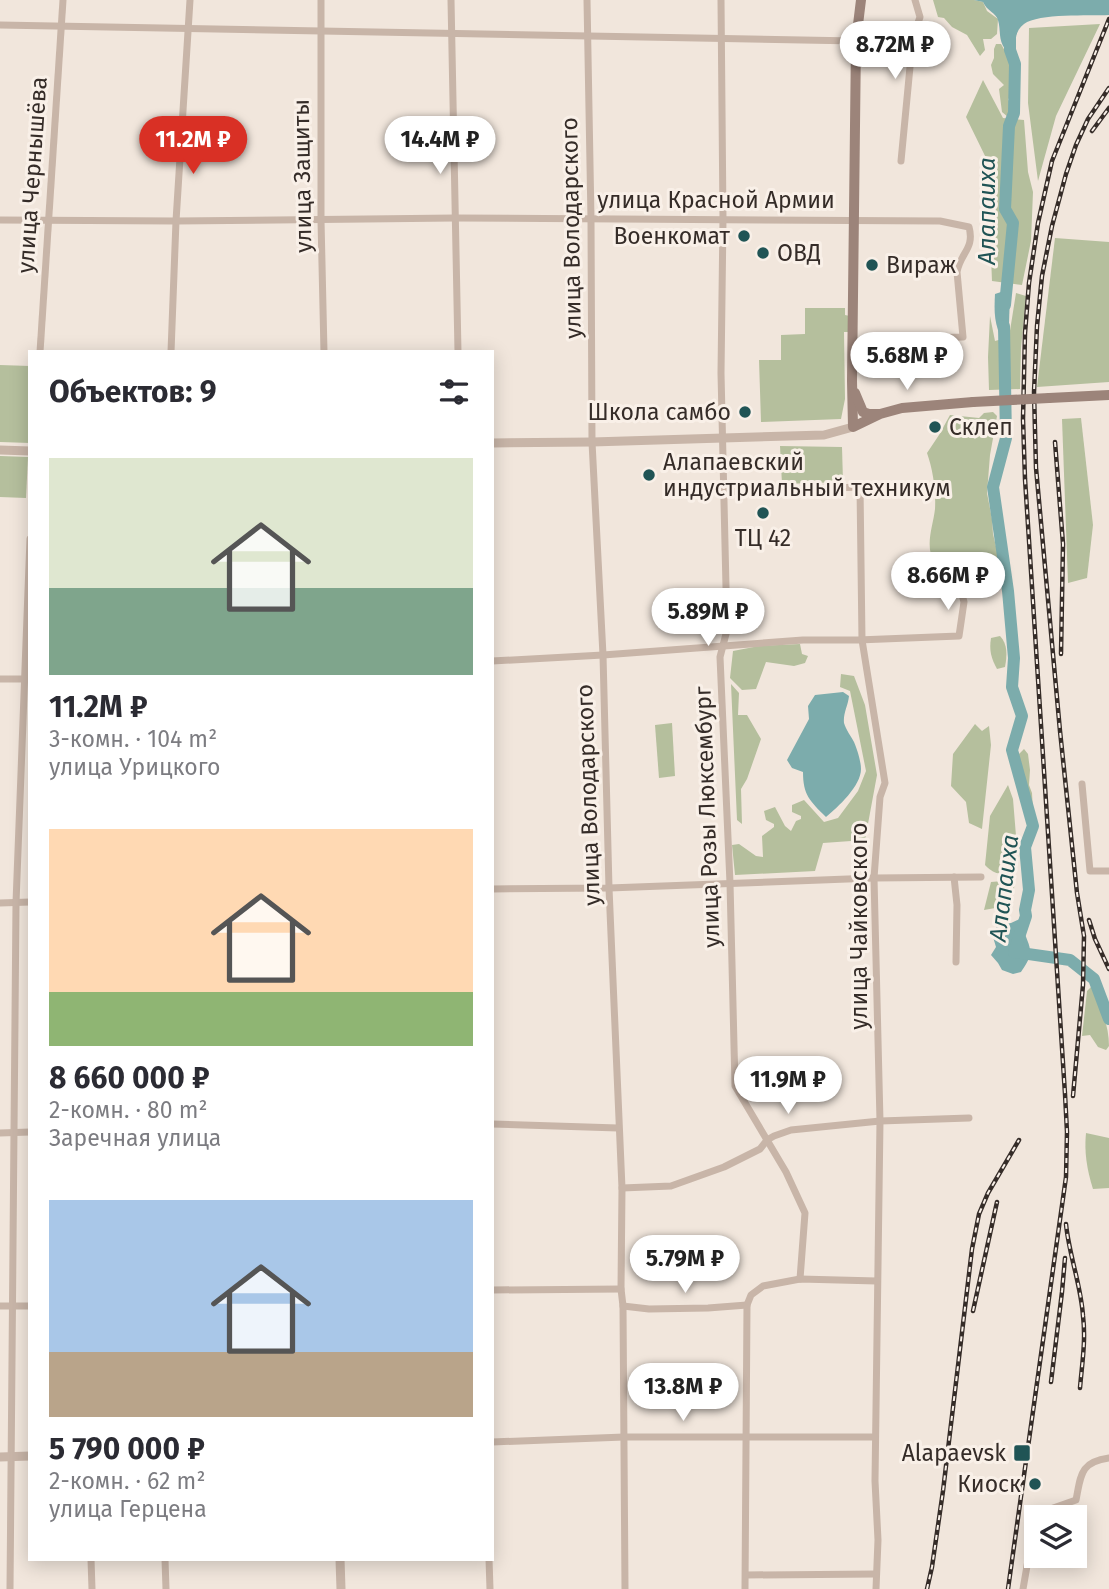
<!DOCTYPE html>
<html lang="ru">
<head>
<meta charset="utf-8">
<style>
  :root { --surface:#fff; --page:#f2f2f3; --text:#2b2b33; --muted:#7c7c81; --accent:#d93025 }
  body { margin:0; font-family:"Fira Sans",sans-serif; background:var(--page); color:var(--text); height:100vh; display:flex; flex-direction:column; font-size:26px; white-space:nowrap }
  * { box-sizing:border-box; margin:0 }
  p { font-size:23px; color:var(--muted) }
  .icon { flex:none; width:38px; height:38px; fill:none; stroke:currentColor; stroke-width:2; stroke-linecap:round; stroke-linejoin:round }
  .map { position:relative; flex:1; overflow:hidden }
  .drawer { position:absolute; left:28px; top:350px; width:466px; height:1211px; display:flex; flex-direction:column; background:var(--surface); border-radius:0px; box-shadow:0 4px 18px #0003 }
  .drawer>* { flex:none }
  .controls { position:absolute; left:1024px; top:1505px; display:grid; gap:14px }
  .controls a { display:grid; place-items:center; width:63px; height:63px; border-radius:0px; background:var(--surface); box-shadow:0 4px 18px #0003; font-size:35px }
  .price { position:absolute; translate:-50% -60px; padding:0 16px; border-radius:24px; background:#fff; color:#222; font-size:23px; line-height:46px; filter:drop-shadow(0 2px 4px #0008) }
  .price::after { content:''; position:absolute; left:50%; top:42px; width:21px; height:16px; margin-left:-10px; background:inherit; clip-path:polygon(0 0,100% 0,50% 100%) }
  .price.selected { background:var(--accent); color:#fff }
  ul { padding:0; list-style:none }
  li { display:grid; align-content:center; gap:14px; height:371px; padding:0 21px }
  li span { display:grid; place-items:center; height:217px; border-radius:0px; color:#555 }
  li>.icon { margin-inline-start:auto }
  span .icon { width:126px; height:126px; fill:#fffc; stroke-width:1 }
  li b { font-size:30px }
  h2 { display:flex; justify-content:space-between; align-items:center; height:84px; padding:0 21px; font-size:30px }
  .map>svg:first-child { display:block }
  .green { fill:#b5bf9d }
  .water { fill:#7cacac }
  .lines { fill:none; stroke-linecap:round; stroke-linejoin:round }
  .river { stroke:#7cacac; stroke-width:12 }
  .minor { stroke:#c8b5a8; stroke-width:7 }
  .tertiary { stroke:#c8b5a8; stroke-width:9 }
  .secondary { stroke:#9c847a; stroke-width:10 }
  .rail-casing { stroke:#352c28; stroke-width:4.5 }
  .rail { stroke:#f9f0e8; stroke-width:2; stroke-dasharray:5; stroke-linecap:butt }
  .secondary-bridge { stroke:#9c847a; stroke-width:10 }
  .poi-dot { fill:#205455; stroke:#f9f0e8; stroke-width:2.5 }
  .labels { text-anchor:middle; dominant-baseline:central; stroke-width:6; stroke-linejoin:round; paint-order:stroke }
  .street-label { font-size:23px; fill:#352c28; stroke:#f9f0e8 }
  .poi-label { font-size:23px; fill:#352c28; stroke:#f9f0e8; text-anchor:end }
  .water-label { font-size:24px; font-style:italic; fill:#205455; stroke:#f9f0e8 }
</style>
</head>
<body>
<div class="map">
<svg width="1109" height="1589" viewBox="0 0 1109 1589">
  <rect width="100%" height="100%" fill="#f1e6dc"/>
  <g class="green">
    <path d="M933,0H974L983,2L987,11L998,19L997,34L991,39H983L985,50L980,56L967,35L952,27L944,18L938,17Z"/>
    <path d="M1100,24L1056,116L1038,181L1028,103L1029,28Z"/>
    <path d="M996,44H1001L1013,65L1011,70V97L1008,99L1012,107V115L1008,117L1002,112L999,89L1004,85L993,74L991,65L994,58V49Z"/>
    <path d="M983,80L1003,118L1024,120L1028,172L1033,192L1031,241L1022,285L992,281L987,160L966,117Z"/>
    <path d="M1055,238L1109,242V382L1037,387Z"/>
    <path d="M1016,293L1026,296L1021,348L1020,389L989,390L988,357L990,316L995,341L1009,337Z"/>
    <path d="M805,308H845V315L850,316L849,332H844L845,399L841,419L761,422L759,360H781V335L805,334Z"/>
    <path d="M0,365L30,366V443L0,442Z"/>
    <path d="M993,412L997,416L990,455L987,493L992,519L993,534L1004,580L1000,587L983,592L970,588L969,575L964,571L948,574C944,571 938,568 935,564C924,546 933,527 935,509C936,490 933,470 927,453L939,435L950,415L979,418L984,413Z"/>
    <path d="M1081,418L1093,525L1087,578L1068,583L1062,419Z"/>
    <path d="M780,446L842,447L843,482L782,484Z"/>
    <path d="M0,456L28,457L26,498L0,497Z"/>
    <path d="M1000,636C1008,644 1007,656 1005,667L997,669C991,658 989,650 991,638Z"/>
    <path d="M800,644L802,654L808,656L805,663L794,666L766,662L756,689L742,690L730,678L733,651L759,646Z"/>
    <path d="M841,674L854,676L865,705L877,775L865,840L823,843L815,871L735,875L732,845L739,844L756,856L763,857L762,836L774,827V824L766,820L764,811L775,807L785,826L791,831L796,821L801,819V816L792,812V805L804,800L824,822L838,818L858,791L866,771L850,691L840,687Z"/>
    <path d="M731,684L739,693L738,715H747L761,739L747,779L741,789L742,824L737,820Z"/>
    <path d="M672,723L675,776L659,778L655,725Z"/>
    <path d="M975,724L982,731L989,726L991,745L982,829L969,823L966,802L951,786L953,754Z"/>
    <path d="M1024,749L1028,754L1030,770L1029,785L1032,793L1033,811L1024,810L1017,773L1013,764L1017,756Z"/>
    <path d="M1008,785L1013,799L1016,836L1013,851L1016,869C1001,874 997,877 985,865L990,816Z"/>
    <path d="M1015,880L1012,905L984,910L991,882Z"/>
    <path d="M1092,986C1100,1006 1109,1024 1109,1046L1106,1050L1098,1047L1090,1035L1082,1036L1087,991Z"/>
    <path d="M1086,1133L1109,1138V1188L1093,1189C1087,1170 1084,1152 1086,1133Z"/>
  </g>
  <g class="water">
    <path d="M974,0H1109V15C1089,16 1039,13 1024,24C1016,30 1015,39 1015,49L1010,50L1005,49C998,40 1001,30 998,20C996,13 987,11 983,2Z"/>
    <path d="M1007,290L1010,294L1009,323L1003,341C994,325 994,312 995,294Z"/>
    <path d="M843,692L849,696C848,706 843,713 844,723C846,730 851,736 854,742C857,749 861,761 861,769C861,786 838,807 826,817C810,801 803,795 803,772L792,768L787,760L809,719L808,706L815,695Z"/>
    <path d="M1026,916C1019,931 1029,938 1030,950C1031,958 1025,966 1021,972L1013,974L1002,970L998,963L991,955L996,947L993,937L997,925L1011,923Z"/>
  </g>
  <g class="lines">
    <g class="river">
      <path d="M1005,305L1013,223L1005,209L1009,126L1014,113L1015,64L1010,50V37"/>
      <path d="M1004,326L1006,438L993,487L1008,591L1014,658L1012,687L1022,716L1012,750L1033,826L1025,847L1029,890L1025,910L1026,916L1014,952L1070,960L1094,979L1109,1019"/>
    </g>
    <g class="minor">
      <path d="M321,0V220L324,352"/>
      <path d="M451,0L458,352"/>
      <path d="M587,0L591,219L592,442L603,655L609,888L622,1188L621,1289L623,1306L625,1589"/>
      <path d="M721,0L723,219L721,373L727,630L720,657L730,883L735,1086L786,1172L805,1213L800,1279"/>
      <path d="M0,25L856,41L908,52"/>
      <path d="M901,161L910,67L908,52L920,17L915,0"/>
      <path d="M0,220L176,221L455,218L940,221L969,227C975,249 960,253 957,272L963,337L929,338"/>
      <path d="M40,352L63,0"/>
      <path d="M171,352L176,221L190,0"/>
      <path d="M724,492L860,487L862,640L885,783L880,797L874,878L880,1121L875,1481L878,1540L876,1589"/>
      <path d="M492,661L603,655L803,640H858L959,636L964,602L960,587"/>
      <path d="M0,679H30"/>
      <path d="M1082,784L1090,871H1109"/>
      <path d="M954,877L957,905L956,962"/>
      <path d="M492,889L609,888L874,878L981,877"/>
      <path d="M0,903L30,902"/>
      <path d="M492,1124L618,1128"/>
      <path d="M0,1133L30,1132"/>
      <path d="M622,1188L671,1186L724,1167L760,1149L767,1140L774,1136L791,1130L880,1121L969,1118"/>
      <path d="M492,1290L621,1289"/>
      <path d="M0,1306H30"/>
      <path d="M623,1306L649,1309L708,1308L747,1305"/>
      <path d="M492,1442L624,1437H875"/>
      <path d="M91,1559L92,1589"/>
      <path d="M165,1559L166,1589"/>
      <path d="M489,1559L490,1589"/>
      <path d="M746,1575L876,1574"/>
      <path d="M10,1589L16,903L30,539"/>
      <path d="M745,1589L747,1305L751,1295L763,1286L800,1279L877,1281"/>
      <path d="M1023,1589L1036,1514L1076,1500C1081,1475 1080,1462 1109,1458"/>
    </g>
    <g class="tertiary">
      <path d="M492,443L592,442L824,435L853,427"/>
      <path d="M0,450L30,451"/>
      <path d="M0,1457L30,1456"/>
      <path d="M340,1559L341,1589"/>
    </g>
    <g class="secondary">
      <path d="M861,0L856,41L852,381L853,427L880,414L902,408L973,402"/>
      <path d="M855,393L863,412L869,414H879"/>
      <path d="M1049,398L1109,395"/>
    </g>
    <defs>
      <g id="rail">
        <path d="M1092,131L1109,108"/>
        <path d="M1055,442L1063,544L1061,654"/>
        <path d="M1089,920L1095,939L1109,969"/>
        <path d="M1073,1096L1083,985L1084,936L1077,893L1060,731L1036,468L1034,392L1037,326L1042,276L1052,226L1066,174L1076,145L1088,119L1109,88"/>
        <path d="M1066,1224C1069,1255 1081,1285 1083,1316C1086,1340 1082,1364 1080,1388"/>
        <path d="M973,1311L997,1202"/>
        <path d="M1051,1382L1062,1292L1065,1258"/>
        <path d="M927,1589L932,1567L943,1491L972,1249L979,1214L988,1193L1019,1140"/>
        <path d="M1008,1589L1066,1177L1067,1132L1065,1094L1025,479L1023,419L1025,333L1029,283L1038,223L1052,161L1109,19"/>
      </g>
    </defs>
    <use href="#rail" class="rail-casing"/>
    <use href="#rail" class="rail"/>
    <path class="secondary-bridge" d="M973,402L1049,398"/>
  </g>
  <g class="poi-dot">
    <circle cx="744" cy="236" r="7"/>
    <circle cx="763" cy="253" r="7"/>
    <circle cx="872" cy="265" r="7"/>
    <circle cx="745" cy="412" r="7"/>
    <circle cx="935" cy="427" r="7"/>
    <circle cx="649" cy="475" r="7"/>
    <circle cx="763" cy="513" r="7"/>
    <rect x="1013" y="1444" width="18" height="18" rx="3.5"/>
    <circle cx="1035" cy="1484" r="7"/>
  </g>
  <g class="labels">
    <g class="street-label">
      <text transform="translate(32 175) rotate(-86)">улица Чернышёва</text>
      <text transform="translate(302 176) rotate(-91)">улица Защиты</text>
      <text x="716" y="200">улица Красной Армии</text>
      <text transform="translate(571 228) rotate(-91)">улица Володарского</text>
      <text transform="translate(588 795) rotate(-92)">улица Володарского</text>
      <text transform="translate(707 817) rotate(-92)">улица Розы Люксембург</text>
      <text transform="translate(859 926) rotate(-90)">улица Чайковского</text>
    </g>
    <g class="poi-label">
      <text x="730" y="236">Военкомат</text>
      <text x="777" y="253" text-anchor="start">ОВД</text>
      <text x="886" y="265" text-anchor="start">Вираж</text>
      <text x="731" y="412">Школа самбо</text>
      <text x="949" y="427" text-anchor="start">Склеп</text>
      <text x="663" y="462" text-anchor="start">Алапаевский<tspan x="663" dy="26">индустриальный техникум</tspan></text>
      <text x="763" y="538" text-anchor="middle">ТЦ 42</text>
      <text x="1006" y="1453">Alapaevsk</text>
      <text x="1021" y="1484">Киоск</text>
    </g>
    <g class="water-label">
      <text transform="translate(987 211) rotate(-90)">Алапаиха</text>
      <text transform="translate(1004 888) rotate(-83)">Алапаиха</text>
    </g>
  </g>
</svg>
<div class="controls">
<a><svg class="icon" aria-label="layers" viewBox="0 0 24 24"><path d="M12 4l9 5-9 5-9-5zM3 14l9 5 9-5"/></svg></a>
</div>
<b class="price" style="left:895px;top:81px">8.72M ₽</b>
<b class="price selected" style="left:193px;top:176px">11.2M ₽</b>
<b class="price" style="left:440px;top:176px">14.4M ₽</b>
<b class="price" style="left:907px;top:392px">5.68M ₽</b>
<b class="price" style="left:948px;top:612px">8.66M ₽</b>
<b class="price" style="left:708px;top:648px">5.89M ₽</b>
<b class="price" style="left:788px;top:1116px">11.9M ₽</b>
<b class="price" style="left:685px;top:1295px">5.79M ₽</b>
<b class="price" style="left:683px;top:1423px">13.8M ₽</b>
<section class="drawer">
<h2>Объектов: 9<svg class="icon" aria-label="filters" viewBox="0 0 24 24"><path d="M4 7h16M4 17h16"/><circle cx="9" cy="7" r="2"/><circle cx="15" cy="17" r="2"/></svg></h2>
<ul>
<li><span style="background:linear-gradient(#dfe7d0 60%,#7fa58c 0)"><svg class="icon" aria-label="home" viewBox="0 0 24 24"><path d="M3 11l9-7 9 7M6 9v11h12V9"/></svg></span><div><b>11.2M ₽</b><p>3-комн. · 104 m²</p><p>улица Урицкого</p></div></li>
<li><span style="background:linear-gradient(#ffd9b3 75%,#8fb573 0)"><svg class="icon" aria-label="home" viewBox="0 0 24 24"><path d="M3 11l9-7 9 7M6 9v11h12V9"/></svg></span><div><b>8 660 000 ₽</b><p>2-комн. · 80 m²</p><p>Заречная улица</p></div></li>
<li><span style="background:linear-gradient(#a9c7e8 70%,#b9a48a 0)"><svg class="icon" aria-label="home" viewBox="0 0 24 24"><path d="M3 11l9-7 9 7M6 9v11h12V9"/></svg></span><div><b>5 790 000 ₽</b><p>2-комн. · 62 m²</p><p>улица Герцена</p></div></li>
</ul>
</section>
</div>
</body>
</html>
